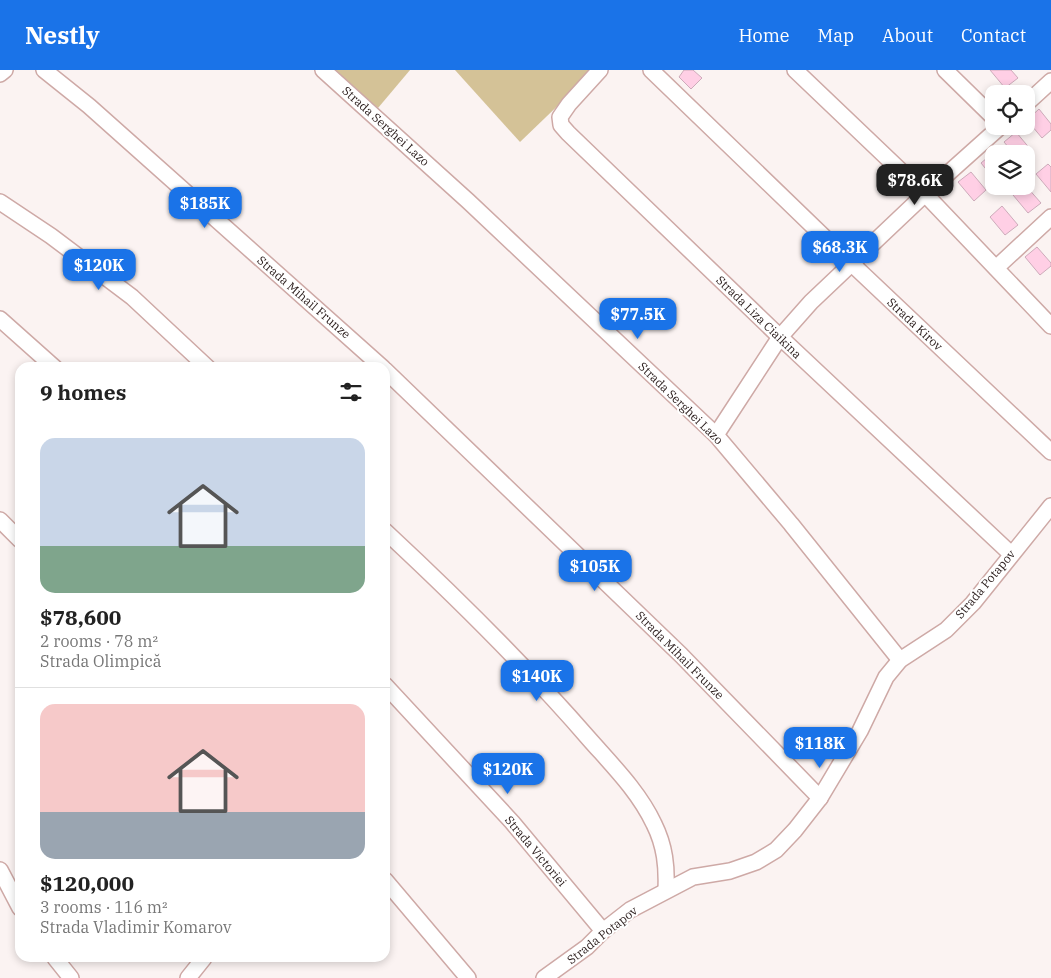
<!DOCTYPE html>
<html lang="en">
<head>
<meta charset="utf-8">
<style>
  :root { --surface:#fff; --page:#f6f6f6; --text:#222; --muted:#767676; --line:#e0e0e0; --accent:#1a73e8 }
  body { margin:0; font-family:"IBM Plex Serif",serif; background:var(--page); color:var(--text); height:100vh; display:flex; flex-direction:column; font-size:19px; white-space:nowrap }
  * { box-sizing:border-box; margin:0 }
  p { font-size:16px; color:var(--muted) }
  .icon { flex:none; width:28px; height:28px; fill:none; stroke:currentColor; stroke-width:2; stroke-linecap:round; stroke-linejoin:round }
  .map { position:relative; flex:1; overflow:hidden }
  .details { position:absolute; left:15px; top:292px; width:375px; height:600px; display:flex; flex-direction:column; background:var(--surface); border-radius:15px; box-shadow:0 2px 8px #0003 }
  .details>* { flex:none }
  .buttons { position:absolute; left:985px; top:15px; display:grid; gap:10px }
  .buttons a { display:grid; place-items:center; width:50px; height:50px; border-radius:10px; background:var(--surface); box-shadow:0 2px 8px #0003; font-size:25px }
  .price { position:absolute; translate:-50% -42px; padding:0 11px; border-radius:10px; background:var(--accent); color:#fff; font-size:16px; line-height:32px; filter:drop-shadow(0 1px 2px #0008) }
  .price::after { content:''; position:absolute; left:50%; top:30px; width:15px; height:11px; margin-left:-8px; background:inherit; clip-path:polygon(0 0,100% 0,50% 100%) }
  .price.active { background:#222; color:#fff }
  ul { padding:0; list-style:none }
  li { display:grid; align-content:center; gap:10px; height:265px; padding:0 25px }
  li+li { border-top:1px solid var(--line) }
  li span { display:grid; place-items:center; height:155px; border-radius:15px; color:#555 }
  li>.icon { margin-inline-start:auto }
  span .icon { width:90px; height:90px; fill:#fffc; stroke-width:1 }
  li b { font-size:21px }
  h2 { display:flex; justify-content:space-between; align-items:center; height:60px; padding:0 25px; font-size:21px }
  header { display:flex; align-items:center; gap:30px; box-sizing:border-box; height:70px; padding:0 25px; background:var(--accent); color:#fff }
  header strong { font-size:24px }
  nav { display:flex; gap:28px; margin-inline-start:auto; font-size:18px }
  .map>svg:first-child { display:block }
  .forest { fill:#d4c297 }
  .building { fill:#ffcfe5; stroke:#cdabba }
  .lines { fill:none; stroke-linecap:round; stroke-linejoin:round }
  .minor-casing { stroke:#cea9a6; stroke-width:18 }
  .minor { stroke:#fff; stroke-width:15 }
  .labels { text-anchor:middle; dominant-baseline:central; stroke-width:4; stroke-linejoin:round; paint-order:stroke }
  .street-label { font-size:12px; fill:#281b1a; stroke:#fff }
</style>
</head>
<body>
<header>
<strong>Nestly</strong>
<nav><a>Home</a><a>Map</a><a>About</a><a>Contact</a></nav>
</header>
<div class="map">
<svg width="1051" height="908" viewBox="0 0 1051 908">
  <rect width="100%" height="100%" fill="#fbf3f2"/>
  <g class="forest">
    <path d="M334,0H410L378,38Z"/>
    <path d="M455,0H591L571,23L520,72Z"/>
  </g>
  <g class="building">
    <path d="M684,0H693L702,8L691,19L679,7Z"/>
    <path d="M990,0H1011L1018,8L1005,18Z"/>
    <path d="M1039,39L1051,54V60L1042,68L1027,50Z"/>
    <path d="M1016,62L1031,80L1026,84H1014L1004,72Z"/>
    <path d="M993,83L994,84V109L981,93Z"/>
    <path d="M1048,94L1051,97V122L1036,104Z"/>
    <path d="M971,102L986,120L974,131L958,112Z"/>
    <path d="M1023,116H1026L1041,133L1028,143L1013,125Z"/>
    <path d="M1002,136L1018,155L1005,165L990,147Z"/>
    <path d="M1037,177L1051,193V196L1040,205L1025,187Z"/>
  </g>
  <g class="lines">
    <defs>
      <g id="minor">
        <path d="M44,0L89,36L383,298"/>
        <path d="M323,0L468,131L716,365L791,454L900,590"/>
        <path d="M600,0L569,34L560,47L561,55L568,63L780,267L1011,484"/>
        <path d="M651,0L851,193L1051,382"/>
        <path d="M795,0L925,124L1051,256"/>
        <path d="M945,0L994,48"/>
        <path d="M0,4L5,0"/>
        <path d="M1026,34L1051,11"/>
        <path d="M0,132L51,166L132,227L208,298"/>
        <path d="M996,198L1051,147"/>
        <path d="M0,249L55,298"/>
        <path d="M385,300L681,585L820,728"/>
        <path d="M716,365L780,267L811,232L925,124L1001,56"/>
        <path d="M0,450L20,470"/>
        <path d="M385,461C457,528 526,596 590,670C613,696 639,722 654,754C665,776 667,797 666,820"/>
        <path d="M385,615L512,752L603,861"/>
        <path d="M0,800L20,838"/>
        <path d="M385,810L468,908"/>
        <path d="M55,888L71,908"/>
        <path d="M188,908L204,888"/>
        <path d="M544,908L587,877L603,861L630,840L693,807L730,801L756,792L776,780L795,760L820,728L860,661L886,607L900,590L946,560L973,533L1051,436"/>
      </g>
    </defs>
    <use href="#minor" class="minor-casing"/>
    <use href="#minor" class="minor"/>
  </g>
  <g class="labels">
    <g class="street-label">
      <text transform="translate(386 56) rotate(42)">Strada Serghei Lazo</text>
      <text transform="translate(304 227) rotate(41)">Strada Mihail Frunze</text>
      <text transform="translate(759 247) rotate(44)">Strada Liza Ciaikina</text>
      <text transform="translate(915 254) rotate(43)">Strada Kirov</text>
      <text transform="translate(681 333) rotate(44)">Strada Serghei Lazo</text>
      <text transform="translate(985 514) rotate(-50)">Strada Potapov</text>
      <text transform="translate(680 585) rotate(45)">Strada Mihail Frunze</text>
      <text transform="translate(536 781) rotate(50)">Strada Victoriei</text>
      <text transform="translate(602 865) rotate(-38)">Strada Potapov</text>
    </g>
  </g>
</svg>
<div class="buttons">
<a><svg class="icon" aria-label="locate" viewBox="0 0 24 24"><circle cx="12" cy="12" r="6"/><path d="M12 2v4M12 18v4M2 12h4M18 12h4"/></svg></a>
<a><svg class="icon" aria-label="layers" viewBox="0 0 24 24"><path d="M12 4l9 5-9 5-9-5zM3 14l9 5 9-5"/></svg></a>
</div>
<b class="price active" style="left:915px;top:136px">$78.6K</b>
<b class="price" style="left:205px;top:159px">$185K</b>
<b class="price" style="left:840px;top:203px">$68.3K</b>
<b class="price" style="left:99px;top:221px">$120K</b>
<b class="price" style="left:638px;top:270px">$77.5K</b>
<b class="price" style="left:595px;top:522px">$105K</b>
<b class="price" style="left:537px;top:632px">$140K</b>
<b class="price" style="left:820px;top:699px">$118K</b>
<b class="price" style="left:508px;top:725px">$120K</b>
<section class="details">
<h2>9 homes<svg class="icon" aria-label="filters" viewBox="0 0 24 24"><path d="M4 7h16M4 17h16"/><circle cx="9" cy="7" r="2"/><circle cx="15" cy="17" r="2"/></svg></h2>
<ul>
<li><span style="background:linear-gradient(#c9d6e8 70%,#7fa58c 0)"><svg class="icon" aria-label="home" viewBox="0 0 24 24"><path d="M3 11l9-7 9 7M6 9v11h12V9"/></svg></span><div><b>$78,600</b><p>2 rooms · 78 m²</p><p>Strada Olimpică</p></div></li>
<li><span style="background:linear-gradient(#f6c9c9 70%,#9aa5b1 0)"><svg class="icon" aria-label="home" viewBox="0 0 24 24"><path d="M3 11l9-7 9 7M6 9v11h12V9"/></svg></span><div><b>$120,000</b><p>3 rooms · 116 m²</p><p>Strada Vladimir Komarov</p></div></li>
</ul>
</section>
</div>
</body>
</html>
